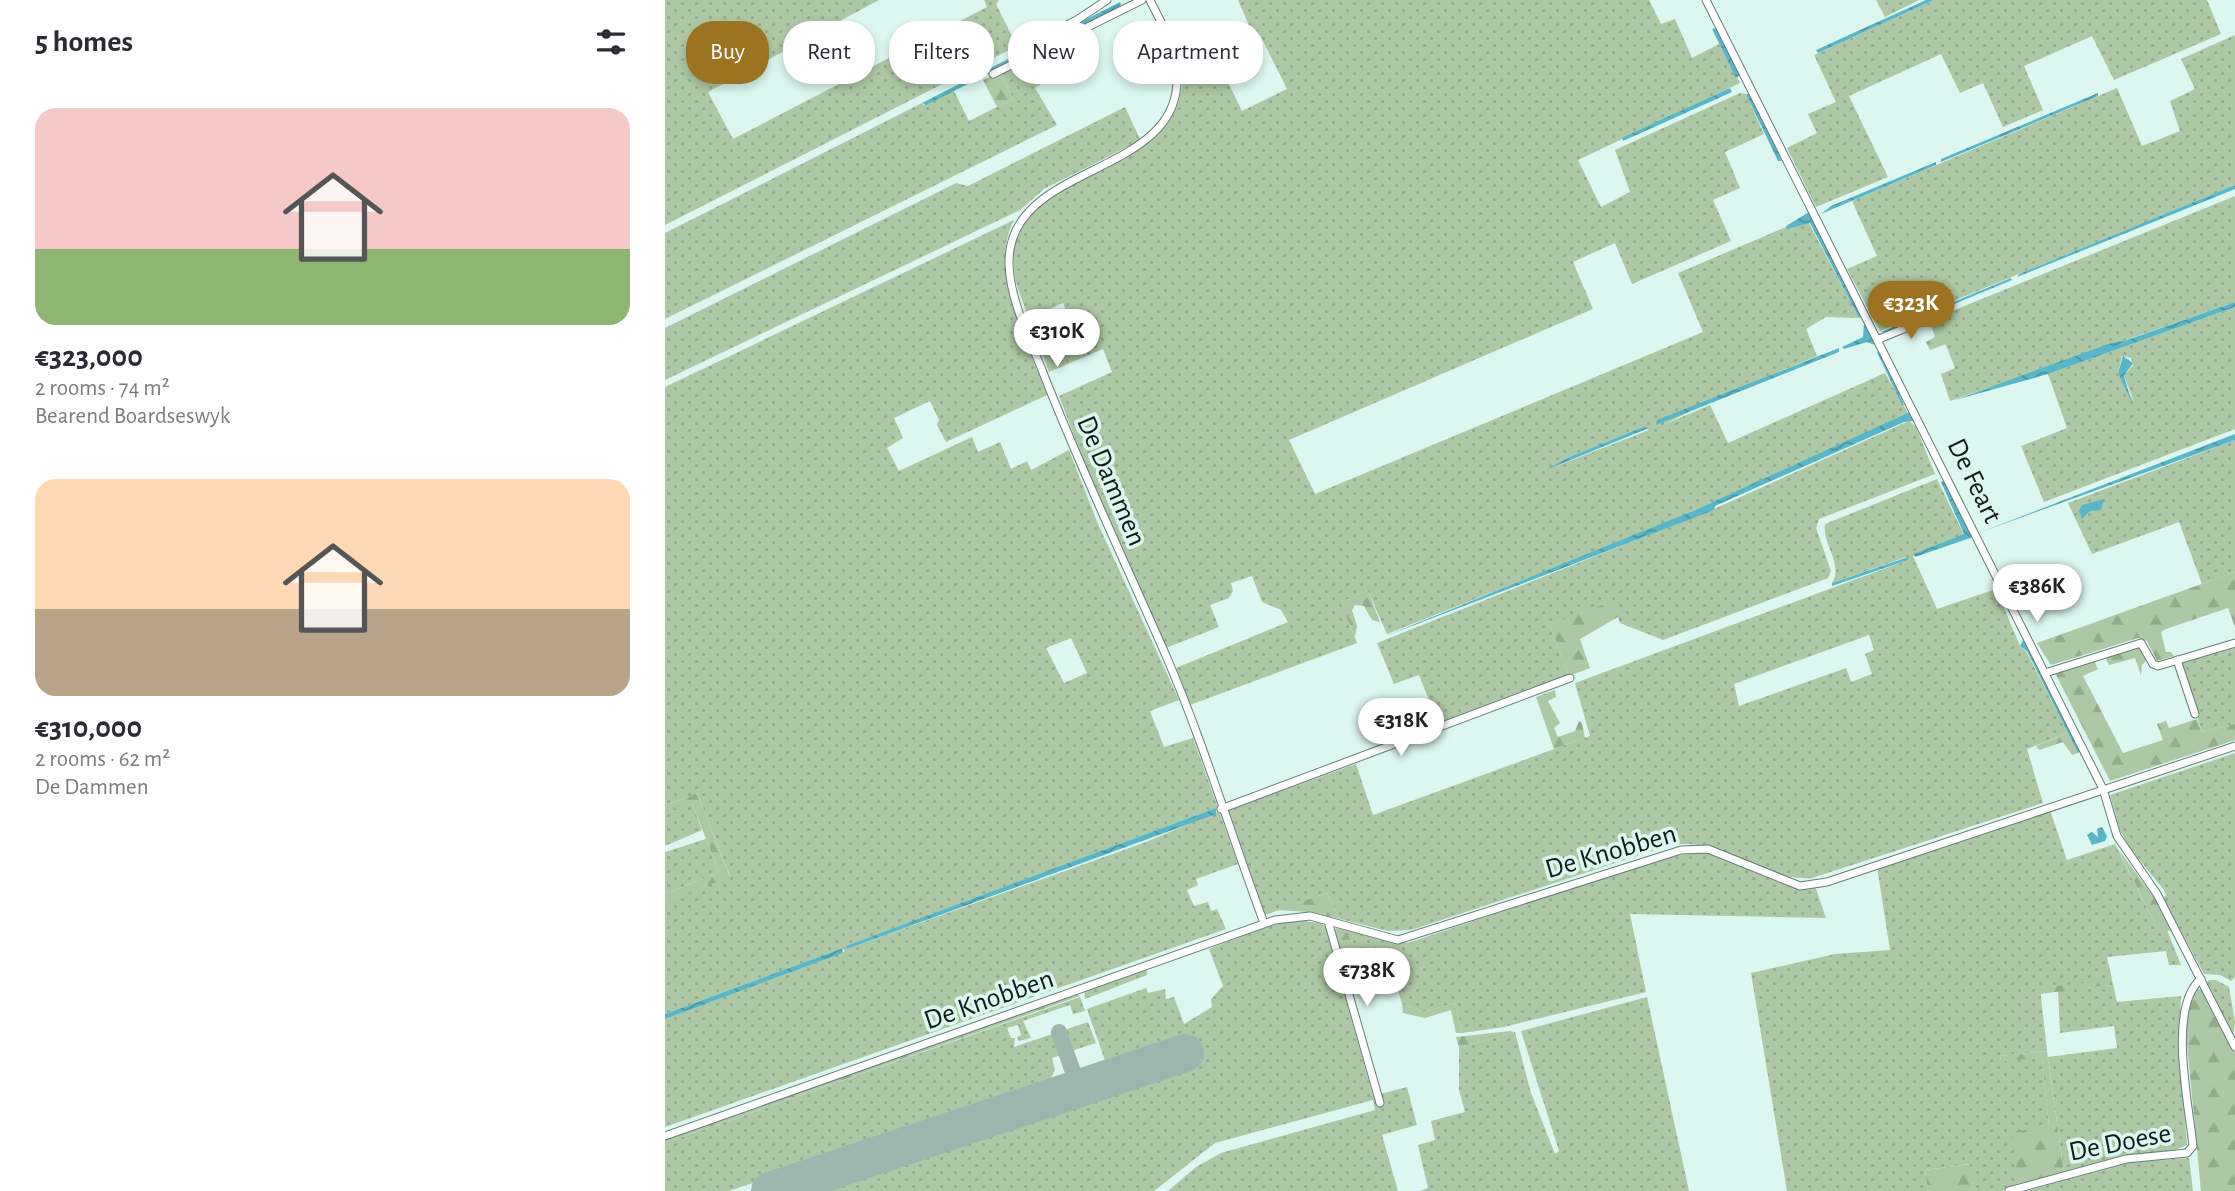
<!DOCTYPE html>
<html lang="en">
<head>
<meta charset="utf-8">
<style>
  :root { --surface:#fff; --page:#f7f7f7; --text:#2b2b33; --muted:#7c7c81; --accent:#9c7421 }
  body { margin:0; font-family:"Alegreya Sans",sans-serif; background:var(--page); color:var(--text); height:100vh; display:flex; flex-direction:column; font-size:26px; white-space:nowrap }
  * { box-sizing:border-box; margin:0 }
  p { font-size:23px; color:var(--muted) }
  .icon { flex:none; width:38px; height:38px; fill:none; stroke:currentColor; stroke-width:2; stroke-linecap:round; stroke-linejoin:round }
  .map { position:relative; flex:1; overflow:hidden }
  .details { display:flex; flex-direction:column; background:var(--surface); width:665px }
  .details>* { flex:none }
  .hud { position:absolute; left:21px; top:21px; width:665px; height:63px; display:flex; gap:14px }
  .price { position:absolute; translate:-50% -60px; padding:0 16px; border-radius:24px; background:#fff; color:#222; font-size:23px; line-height:46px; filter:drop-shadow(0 2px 4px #0008) }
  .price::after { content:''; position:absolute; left:50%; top:42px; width:21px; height:16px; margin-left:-10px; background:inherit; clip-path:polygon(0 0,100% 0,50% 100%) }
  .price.current { background:var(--accent); color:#fff }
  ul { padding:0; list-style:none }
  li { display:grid; align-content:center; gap:14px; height:371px; padding:0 35px }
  li span { display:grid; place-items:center; height:217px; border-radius:21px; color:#555 }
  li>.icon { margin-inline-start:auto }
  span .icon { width:126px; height:126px; fill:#fffc; stroke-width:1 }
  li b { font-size:30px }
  h2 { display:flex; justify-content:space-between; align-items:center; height:84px; padding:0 35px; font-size:30px }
  .tag { padding:0 24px; border-radius:28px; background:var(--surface); box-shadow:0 4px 10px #0003; font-size:24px; line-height:63px }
  .tag.current { background:var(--accent); color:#fff }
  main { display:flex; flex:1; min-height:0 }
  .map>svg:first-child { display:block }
  .grass { fill:url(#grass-dots); fill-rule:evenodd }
  .forest { fill:url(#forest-firs) }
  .water { fill:url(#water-waves) }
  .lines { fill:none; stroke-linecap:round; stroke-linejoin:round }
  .taxiway { stroke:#9eb5ae; stroke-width:16 }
  .runway { stroke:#9eb5ae; stroke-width:38 }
  .minor-casing { stroke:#647d76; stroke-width:9 }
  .minor { stroke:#fff; stroke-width:7 }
  .labels { text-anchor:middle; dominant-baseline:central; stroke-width:7; stroke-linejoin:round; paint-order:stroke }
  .street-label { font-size:28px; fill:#101a17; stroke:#dbf7ef }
</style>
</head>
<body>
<main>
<section class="details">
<h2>5 homes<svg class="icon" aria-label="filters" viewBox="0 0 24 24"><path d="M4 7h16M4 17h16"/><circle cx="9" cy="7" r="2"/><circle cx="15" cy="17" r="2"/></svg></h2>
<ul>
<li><span style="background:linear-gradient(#f6c9c9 65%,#8fb573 0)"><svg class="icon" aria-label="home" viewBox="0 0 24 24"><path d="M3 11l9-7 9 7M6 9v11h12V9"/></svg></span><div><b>€323,000</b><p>2 rooms · 74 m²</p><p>Bearend Boardseswyk</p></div></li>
<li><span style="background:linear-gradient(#ffd9b3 60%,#b9a48a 0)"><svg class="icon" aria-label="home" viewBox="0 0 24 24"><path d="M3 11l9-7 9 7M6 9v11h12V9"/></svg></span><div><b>€310,000</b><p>2 rooms · 62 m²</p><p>De Dammen</p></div></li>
</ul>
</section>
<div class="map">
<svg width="1570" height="1191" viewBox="0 0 1570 1191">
  <defs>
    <pattern id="grass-dots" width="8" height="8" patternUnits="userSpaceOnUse" patternTransform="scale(1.75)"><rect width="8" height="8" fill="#adc8a4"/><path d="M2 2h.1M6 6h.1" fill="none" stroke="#94ab8c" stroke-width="1.8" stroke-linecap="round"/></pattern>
    <pattern id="forest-firs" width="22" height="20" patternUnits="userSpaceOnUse" patternTransform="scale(1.75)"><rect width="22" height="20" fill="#adc8a4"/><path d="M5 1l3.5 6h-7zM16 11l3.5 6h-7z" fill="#94ab8c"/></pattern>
    <pattern id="water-waves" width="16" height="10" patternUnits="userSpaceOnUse" patternTransform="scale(1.75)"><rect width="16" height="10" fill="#59b6ca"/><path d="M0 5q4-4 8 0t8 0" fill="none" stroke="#4893a3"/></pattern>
  </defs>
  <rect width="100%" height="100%" fill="#dbf7ef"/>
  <g class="grass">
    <path d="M0,0H214L43,92L68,139L322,7L319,0H334L331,4L352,46L0,225Z"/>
    <path d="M573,0H984L996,24L1010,19L1027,58L1054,44L1075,83L913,160L936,207L965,192L950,150L1075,93L1081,94L1099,134L1060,152L1075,188L1048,200L1066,241L967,284L950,243L908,262L928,309L624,440L650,494L1038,332L1013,273L1121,227L1144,223L1194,318L1161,317L1141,329L1152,356L1060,394L998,425L1045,405L1063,443L1220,373L1243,413L1237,419L979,532L722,634L703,591L676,602L692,643L525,705L511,668L623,622L616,610L597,602L587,576L566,583L568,591L564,598L545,605L554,627L501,648L439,514L394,396L447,372L438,349L384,372L372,339L391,331L397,344L412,337L398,303L364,319C360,306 353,292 350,278C331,160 519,189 518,72L550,56L577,111L622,89L595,35L589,37ZM978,427L984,430L884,469L902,458Z"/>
    <path d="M1211,0H1254L1220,17Z"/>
    <path d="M1269,0H1542L1556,34L1449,80L1427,36L1359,66L1378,110L1338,127L1318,83L1295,93L1276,54L1184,96L1223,177L1151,207L1122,148L1152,133L1143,114L1171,102L1149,55Z"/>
    <path d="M1570,35V185L1215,331L1182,269L1212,256L1187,201L1452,88L1477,146L1515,131L1505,101L1530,89L1516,59Z"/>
    <path d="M379,49L385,60L370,73L376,84L370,88L392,125L0,319V233L257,103L259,105L289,91L304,121L348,99L335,72Z"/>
    <path d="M460,107L475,139L470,143L379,189L355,210L0,380V328L291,183L303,186Z"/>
    <path d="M1570,196V302L1285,401L1276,374L1290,368L1270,318Z"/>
    <path d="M349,220C322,273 363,343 382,395L281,442L272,425L274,420L265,401L229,418L238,438L222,448L234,471L307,437L313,452L335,442L346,469L362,461L366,470L404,450L433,524L514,700L485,711L499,747L528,738L573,864L531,879L533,885L522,890L529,906L543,902L546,911L552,909L561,929L0,1127V1019L180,951L178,948L0,1014V902L65,876L32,793L5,804L27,803L37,830L0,846V387ZM406,638L422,673L399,683L381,648ZM551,808L552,812L481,842L182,949V946Z"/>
    <path d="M1570,307V429L1379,502L1356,446L1402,428L1383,374ZM1457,356L1466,358L1468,365L1459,376L1469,402L1453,373Z"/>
    <path d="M1244,421L1251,427L1270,474L1154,519L1151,528L1166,571L1163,578L998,640L955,623L947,602L885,625L904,676L774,725L754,675L729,684L712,643L1049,509Z"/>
    <path d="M1570,440V572L1537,584L1514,522L1427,554L1403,503Z"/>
    <path d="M1272,479L1299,535L1248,556L1272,609L1331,589L1355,646L1361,651L1403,733L1362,749L1378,803L1147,878C1095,882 1067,837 1005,845L746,930L723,931L675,919L662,893L600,915L563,811L691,764L708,815L925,736L910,683L1243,560L1241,557L1167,583C1179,564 1157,545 1160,524ZM1204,635L1209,650L1200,654L1207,674L1186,682L1181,668L1074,706L1069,684Z"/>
    <path d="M1567,647L1570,648V724L1537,732L1515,663Z"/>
    <path d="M1570,753V977L1566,981L1555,975L1539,974L1498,898L1501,895L1499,890L1463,846L1455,830L1445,795Z"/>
    <path d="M1385,810L1402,860L1450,844L1493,930H1502L1516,965H1504L1501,951L1442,957L1452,1002L1516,996L1514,1044L1522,1145L1510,1150L1453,1157L1399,1173L1383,1057L1452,1048L1449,1026L1395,1033L1393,991L1445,985V981L1375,988L1382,1051L1335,1056L1336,1061L1377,1057L1384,1127L1354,1186L1336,1191H1309L1304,1164L1260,1170L1263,1191H1122L1086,973L1170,954L1225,950L1212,867Z"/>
    <path d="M41,839L54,872L0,894V852Z"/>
    <path d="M1039,851L1115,882L1150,886L1161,918L965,914L981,992L839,1027L797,1033L790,1003L758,1012L737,1004L722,951L695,959L681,930L743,943L989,860Z"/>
    <path d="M629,920L656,923L661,928L708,1096L742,1087L752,1125L717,1135L733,1191H503L531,1167L556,1153L710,1110L708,1100L550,1143L489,1191H142L448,1090L449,1086L523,1061L517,1045L443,1069L422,1009L481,988L483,993L500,989L501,999L509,997L519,1024L547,1007L546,999L558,986L544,949L598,928Z"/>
    <path d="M482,969V975L420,999L419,990Z"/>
    <path d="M1543,980H1551L1564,987L1570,1022L1568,1038L1542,983Z"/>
    <path d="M415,997L420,1011L408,1014L405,1005L358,1021L366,1038L354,1041L352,1037L356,1035L353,1025L342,1028L346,1038H350L349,1047L393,1032L400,1054L387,1058L390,1070L382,1085L64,1191H0V1143Z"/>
    <path d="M982,997L1024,1191H755L763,1188L753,1145L770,1140L766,1121L800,1112L794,1090V1048L850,1032L866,1093L890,1154L894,1151L856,1031Z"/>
    <path d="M423,1022L431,1043L403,1052L396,1031Z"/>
    <path d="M1524,1158L1528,1191H1362L1464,1162Z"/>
  </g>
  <g class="forest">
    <path d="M335,72L348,99L332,107L318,80Z"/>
    <path d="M1270,318L1281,344L1265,350L1261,342L1270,337L1264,320Z"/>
    <path d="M1570,572V627L1563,608L1501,629L1496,632L1501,652H1506L1509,656L1492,661L1482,641L1473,638L1386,665L1372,643Z"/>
    <path d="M703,591L715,622L707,620L699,606L690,605L687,610L692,626L690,637L675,602Z"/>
    <path d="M947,601L953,617L915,639L925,668L904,676L885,625Z"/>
    <path d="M1475,647L1482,660L1477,665L1476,675L1470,658L1444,665L1440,657Z"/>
    <path d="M1429,660L1433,669L1418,676L1458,753L1498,740L1492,724L1501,721L1504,728L1532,719L1537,732L1570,724V740L1445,781L1391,675L1393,672Z"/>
    <path d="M890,690L891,697L883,701L895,723L889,728L893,737L910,731L914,721L917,723L920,738L889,749L871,697Z"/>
    <path d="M1403,733L1413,753L1407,755L1398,742L1374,750L1371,746Z"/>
    <path d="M32,793L65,877L0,902V894L54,872L27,803L8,810L5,804Z"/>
    <path d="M1453,849L1491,900L1508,931L1493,930Z"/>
    <path d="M662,893L675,919L644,912L612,910Z"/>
    <path d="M671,928L681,930L695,959L679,964L669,932Z"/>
    <path d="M1445,980V985L1375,994L1374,988Z"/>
    <path d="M1531,989H1538L1570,1050V1191H1536L1520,1023L1524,1003Z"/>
    <path d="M411,993L415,996L0,1143V1138Z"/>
    <path d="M790,1003L797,1033H791L786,1010L760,1018L738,1013L737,1004L758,1012Z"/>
    <path d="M845,1031L850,1032L794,1048L791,1037Z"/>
    <path d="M1382,1051L1399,1173L1354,1186L1346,1132L1384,1127L1377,1058L1336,1061L1335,1056Z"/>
    <path d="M1305,1164L1309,1191H1263L1260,1170Z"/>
  </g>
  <g class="water">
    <path d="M1261,0H1269L1153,53L1151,50Z"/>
    <path d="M455,2L456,5L446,12L261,105L257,103Z"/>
    <path d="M1051,28L1075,75L1071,78L1047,29Z"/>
    <path d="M1065,88L1067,92L958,141L957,138Z"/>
    <path d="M1433,93V96L1276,162V159Z"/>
    <path d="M1081,94H1085L1117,161H1113Z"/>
    <path d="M1271,162V165L1156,214L1166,206Z"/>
    <path d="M1570,185V189L1352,277L1354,274Z"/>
    <path d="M1144,212L1197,315L1196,317L1194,318L1145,223L1122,229L1121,226Z"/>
    <path d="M1346,278L1347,280L1222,332H1216Z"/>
    <path d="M1570,302V307L1383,374L1290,400L1443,344L1462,340Z"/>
    <path d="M1199,322L1210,345L1202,342L1179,349L1177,347L1198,337Z"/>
    <path d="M1174,348V352L991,425L992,420Z"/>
    <path d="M1212,352H1216L1239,405H1237Z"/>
    <path d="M1458,356L1468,363L1459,376L1467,403L1453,373Z"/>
    <path d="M1245,412L1248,421L1239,422L1050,506L1049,510L718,637L1030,510Z"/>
    <path d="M978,427L984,428L881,470L902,458Z"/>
    <path d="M1570,434V440L1316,532Z"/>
    <path d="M1280,480L1308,537L1250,557L1249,554L1299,534L1276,482Z"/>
    <path d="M1439,499L1436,510L1425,511L1417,519L1414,511L1417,505Z"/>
    <path d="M1243,557V560L1167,586V583Z"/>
    <path d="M1360,637L1417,750L1413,753L1362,651L1355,646Z"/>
    <path d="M551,808V814L182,949L181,946Z"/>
    <path d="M1437,827L1442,836L1440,841L1427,845L1422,835L1427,832L1433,837L1432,829Z"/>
    <path d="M178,948L177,953L0,1019V1014Z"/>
  </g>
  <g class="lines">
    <path class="taxiway" d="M394,1032L414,1089"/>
    <path class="runway" d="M105,1191L520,1053"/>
    <defs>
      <g id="minor">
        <path d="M485,0C493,17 504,35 509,53C540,182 342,154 344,264C345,300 364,337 377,370C415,468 460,562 502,658C539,744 566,835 599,923"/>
        <path d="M1041,0L1438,789L1452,836L1492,894L1570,1047"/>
        <path d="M352,49L412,20L442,0"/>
        <path d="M328,74L477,0"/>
        <path d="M1214,339L1267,317"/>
        <path d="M1512,660L1530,714"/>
        <path d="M1380,673L1476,643L1488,664L1493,666L1570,643"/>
        <path d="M556,809L905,678"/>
        <path d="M663,921L715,1103"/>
        <path d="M0,1136L610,920L645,916L733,940L1016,850L1043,849L1135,886L1162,882L1570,746"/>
        <path d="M1344,1191L1461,1159L1522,1153L1528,1146C1524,1105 1502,1007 1536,979"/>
      </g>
    </defs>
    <use href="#minor" class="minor-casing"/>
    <use href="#minor" class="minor"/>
  </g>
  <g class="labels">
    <g class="street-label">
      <text transform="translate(446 481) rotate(67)">De Dammen</text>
      <text transform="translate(1309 481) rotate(64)">De Feart</text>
      <text transform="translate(946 852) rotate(-16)">De Knobben</text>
      <text transform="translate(324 1000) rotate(-19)">De Knobben</text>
      <text transform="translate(1455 1143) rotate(-11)">De Doese</text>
    </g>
  </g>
</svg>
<b class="price current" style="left:1246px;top:341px">€323K</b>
<b class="price" style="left:392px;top:369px">€310K</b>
<b class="price" style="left:1372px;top:624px">€386K</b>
<b class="price" style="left:736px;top:758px">€318K</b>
<b class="price" style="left:702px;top:1008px">€738K</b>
<div class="hud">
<a class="tag current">Buy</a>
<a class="tag">Rent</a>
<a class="tag">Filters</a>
<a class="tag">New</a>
<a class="tag">Apartment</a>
</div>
</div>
</main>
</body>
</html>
